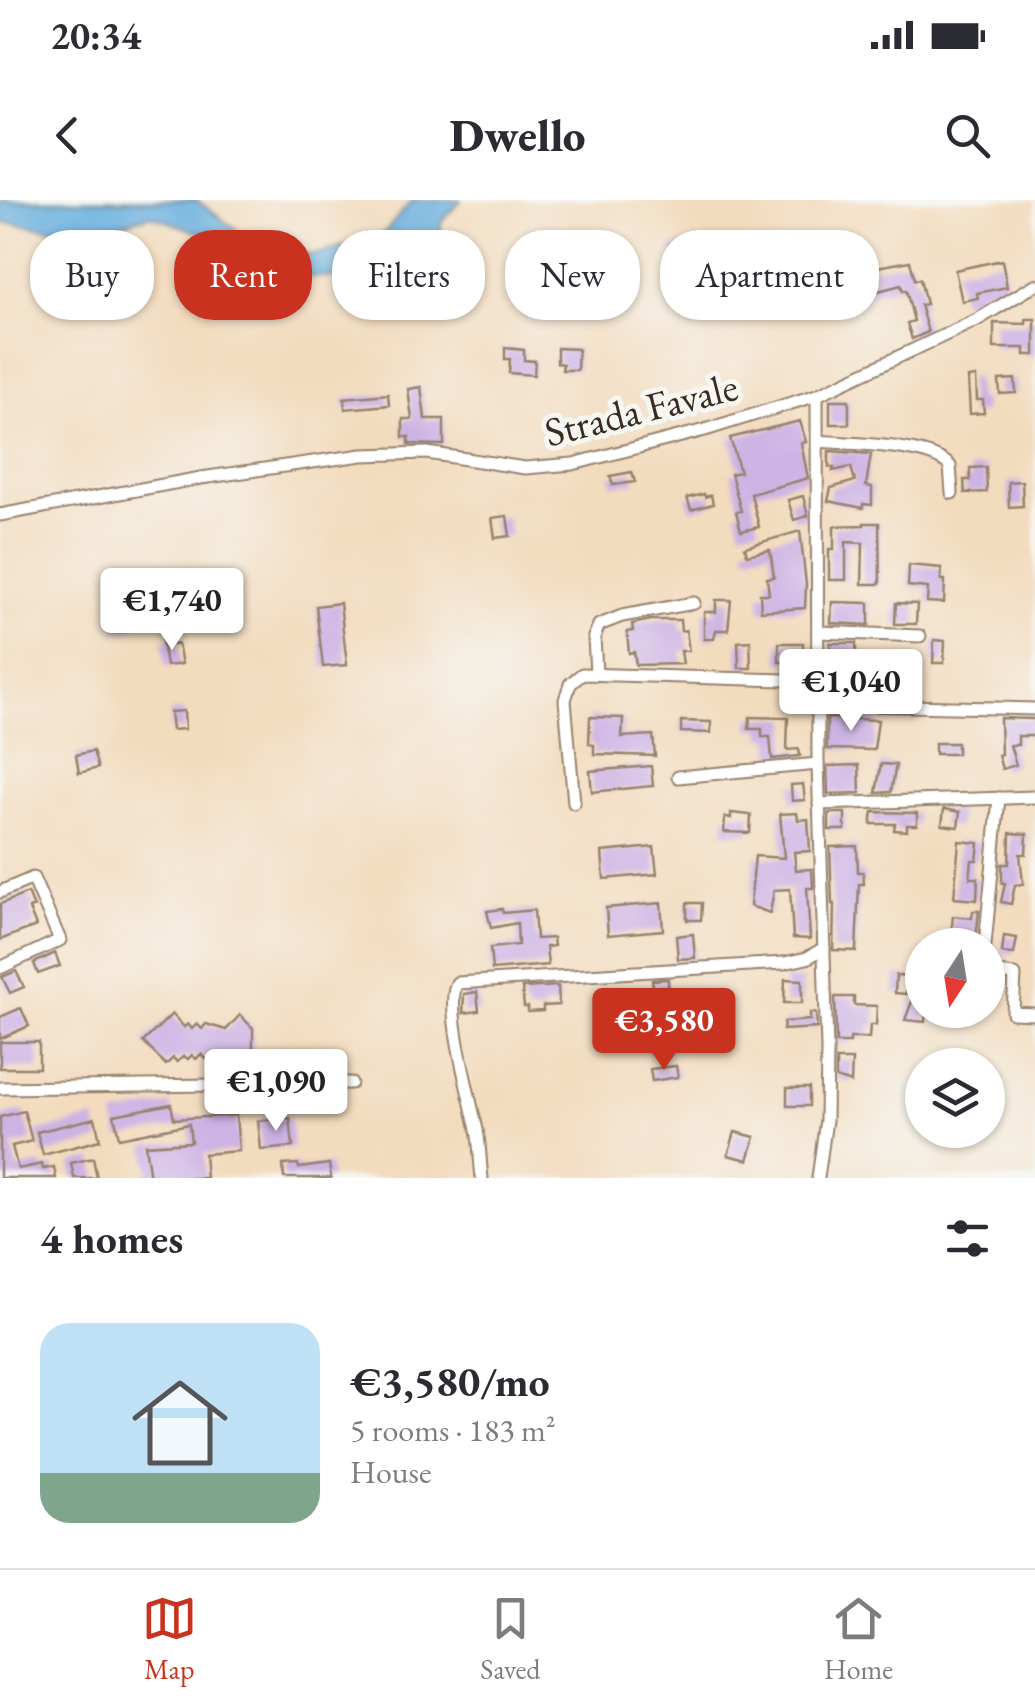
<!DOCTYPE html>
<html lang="en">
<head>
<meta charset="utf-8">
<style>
  :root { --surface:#fff; --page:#f2f2f3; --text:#2b2b33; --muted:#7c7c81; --line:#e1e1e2; --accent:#c8321e }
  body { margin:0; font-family:"EB Garamond",serif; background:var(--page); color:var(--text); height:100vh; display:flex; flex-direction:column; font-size:38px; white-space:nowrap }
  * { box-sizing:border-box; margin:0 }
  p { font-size:32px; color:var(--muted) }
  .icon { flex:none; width:55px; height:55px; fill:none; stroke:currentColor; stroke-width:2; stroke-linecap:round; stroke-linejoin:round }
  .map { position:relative; height:978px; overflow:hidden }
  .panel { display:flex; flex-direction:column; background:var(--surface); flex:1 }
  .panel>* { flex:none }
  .banner { position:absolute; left:30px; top:30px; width:975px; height:90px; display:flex; gap:20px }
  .needle { width:65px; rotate:192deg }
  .buttons { position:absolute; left:905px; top:728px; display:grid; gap:20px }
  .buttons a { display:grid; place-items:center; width:100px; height:100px; border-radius:50%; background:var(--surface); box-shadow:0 2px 8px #0004; font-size:50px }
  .price { position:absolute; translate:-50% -85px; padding:0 22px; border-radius:10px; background:#fff; color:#222; font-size:32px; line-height:65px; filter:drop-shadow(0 2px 5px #0008) }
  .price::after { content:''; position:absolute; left:50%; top:60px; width:30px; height:22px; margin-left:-15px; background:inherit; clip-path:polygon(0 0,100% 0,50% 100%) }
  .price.current { background:var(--accent); color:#fff }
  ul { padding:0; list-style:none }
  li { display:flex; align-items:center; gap:30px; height:250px; padding:0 40px }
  li span { display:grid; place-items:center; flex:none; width:280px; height:200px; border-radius:30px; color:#555 }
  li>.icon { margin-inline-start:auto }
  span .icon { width:120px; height:120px; fill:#fffc; stroke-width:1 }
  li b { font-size:42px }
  h2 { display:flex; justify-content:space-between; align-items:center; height:120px; padding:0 40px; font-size:42px }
  .chip { padding:0 35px; border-radius:40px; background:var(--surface); box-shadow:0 2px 8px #0004; font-size:35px; line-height:90px }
  .chip.current { background:var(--accent); color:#fff }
  .status { display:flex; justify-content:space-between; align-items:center; height:70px; padding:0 50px; background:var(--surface); direction:ltr }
  .status svg { height:28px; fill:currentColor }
  header { display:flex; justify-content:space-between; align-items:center; height:130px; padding:0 40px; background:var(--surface); font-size:45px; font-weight:800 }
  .tab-bar { display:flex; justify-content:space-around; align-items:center; height:140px; border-top:2px solid var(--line); background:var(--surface); font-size:28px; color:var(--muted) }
  .tab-bar a { display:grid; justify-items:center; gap:5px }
  .tab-bar .current { color:var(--accent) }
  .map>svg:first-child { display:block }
  .water { fill:#68aede; stroke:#526c7e; stroke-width:2.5 }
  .building { fill:#cdb2e4 }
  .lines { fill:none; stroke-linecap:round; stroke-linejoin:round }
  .minor-casing { stroke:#97826e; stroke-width:15 }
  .minor { stroke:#fff; stroke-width:11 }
  .labels { text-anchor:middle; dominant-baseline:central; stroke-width:10; stroke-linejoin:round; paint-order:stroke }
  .street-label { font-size:40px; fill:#3b2a1e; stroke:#f6f6f2 }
</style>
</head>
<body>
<div class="status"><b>20:34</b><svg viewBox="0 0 49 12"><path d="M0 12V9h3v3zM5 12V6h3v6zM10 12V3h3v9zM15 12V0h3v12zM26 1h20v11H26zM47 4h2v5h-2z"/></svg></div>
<header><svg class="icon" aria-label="back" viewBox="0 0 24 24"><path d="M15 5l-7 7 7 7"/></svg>Dwello<svg class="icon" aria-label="search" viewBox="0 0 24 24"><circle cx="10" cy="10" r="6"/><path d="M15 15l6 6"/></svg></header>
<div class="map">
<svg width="1035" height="978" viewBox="0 0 1035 978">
  <rect width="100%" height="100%" fill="#f6f6f2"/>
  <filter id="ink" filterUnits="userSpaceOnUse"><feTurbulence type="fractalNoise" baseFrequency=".01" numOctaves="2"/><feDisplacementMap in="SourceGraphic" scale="20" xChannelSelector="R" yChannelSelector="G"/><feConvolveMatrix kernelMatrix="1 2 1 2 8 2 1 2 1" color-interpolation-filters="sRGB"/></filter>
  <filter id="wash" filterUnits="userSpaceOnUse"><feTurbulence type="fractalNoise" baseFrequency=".0048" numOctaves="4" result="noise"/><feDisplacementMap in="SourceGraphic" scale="40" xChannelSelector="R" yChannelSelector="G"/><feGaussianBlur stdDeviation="2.25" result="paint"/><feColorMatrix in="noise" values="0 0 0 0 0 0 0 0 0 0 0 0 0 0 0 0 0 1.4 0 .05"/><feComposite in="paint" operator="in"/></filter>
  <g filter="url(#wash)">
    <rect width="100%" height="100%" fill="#f3dbbe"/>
    <path class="water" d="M0,0H196L254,43L275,51L314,55L382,35L413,0H461L440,24L442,34L426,46L421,64L373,77H312L249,67L201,33L151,15L121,24L55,29L0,22Z"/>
    <g id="blocks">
      <g class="building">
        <path d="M692,42L700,69L680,75L672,48Z"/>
        <path d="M1002,60L1007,87L977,93L978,98L962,101L955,70Z"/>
        <path d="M910,61L915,80L920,79L926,104L920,105L928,132L912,139L907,123L914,121L906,90L903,91L901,85L867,94L861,70Z"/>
        <path d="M1026,119H1035V155H1025V148H994V123L1026,124Z"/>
        <path d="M505,148L524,150V160L535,161L534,175L509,173L510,159H505Z"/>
        <path d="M557,148L578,149L577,170H562L563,164L557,163Z"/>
        <path d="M976,177L977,200H983L984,213L970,214L968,178Z"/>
        <path d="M1015,179L1016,193L1000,194L999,180Z"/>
        <path d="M421,187L425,219H444V245L409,244V237H403V219H412L408,189Z"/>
        <path d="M388,194L389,205L345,209L344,198Z"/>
        <rect x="830" y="200" width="19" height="24"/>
        <path d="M800,221L806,242L801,243L808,278L751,294L759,327L741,331L736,312L741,311L731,274L740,272L730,238Z"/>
        <path d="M829,251L871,254L866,286L872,287V305L863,304V308L828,301L831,288L855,281L851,267L833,271L834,268L829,267Z"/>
        <path d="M986,267L987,292L965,293L964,280H970V268Z"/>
        <path d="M632,272L635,282L613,285L610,276Z"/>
        <path d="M1022,281L1023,306L1009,307L1008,282Z"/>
        <path d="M704,294L705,297L711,295L713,304L691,310L687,298Z"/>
        <path d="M803,296L808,316L794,320L788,300Z"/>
        <path d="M507,316L510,336L495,338L492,318Z"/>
        <path d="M864,323H879L880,384H862L863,343L846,342V380H829V349H834V326L864,325Z"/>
        <path d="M800,331L806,384L805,408L761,411L760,394H769L767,378L774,377L770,350L747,355L745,347Z"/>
        <path d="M909,365L942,368L941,380H945L944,403L927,402L928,388L908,386Z"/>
        <path d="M716,400H731L728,430H716L714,439H704V412H716Z"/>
        <path d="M832,402L869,403V425L831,423Z"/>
        <path d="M340,403L347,465L323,467L316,406Z"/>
        <path d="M896,403L917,404L916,424H895Z"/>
        <path d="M143,411L145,423L134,426V429L117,432L114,415Z"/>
        <path d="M651,420H680L681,431L686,430L689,451H681L683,464L636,465L634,452L629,453L627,432L633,431L632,424Z"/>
        <path d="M172,440L173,445L178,444L182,464L166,466L162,441Z"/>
        <path d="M934,440L945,441L944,463H933Z"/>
        <path d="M750,441L751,468H739L738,442Z"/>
        <rect x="779" y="443" width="24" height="19"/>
        <path d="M830,443H856V461H849V478H830Z"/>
        <path d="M876,466L897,467L896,485L875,484Z"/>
        <path d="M184,511L185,529L172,530L170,512Z"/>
        <path d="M590,517L623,518L622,537L653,535L655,556L594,554V545L589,544Z"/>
        <path d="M750,517L788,518L787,550L799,549L800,556L772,559L770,537H762V529H749Z"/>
        <path d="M827,518L878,520L874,550L827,549Z"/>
        <path d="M1000,518L1035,519V536H1018V545H1010L1016,565L1002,569L998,555L1001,554Z"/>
        <path d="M681,521L711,522V533L681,532Z"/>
        <rect x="935" y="543" width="22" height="11"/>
        <path d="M93,551L98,568L79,573L76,555Z"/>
        <path d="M881,564L896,565L891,592L876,593Z"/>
        <path d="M859,565L860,593L828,594L827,566Z"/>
        <path d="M651,566L653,586L592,592L590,571Z"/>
        <path d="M803,584L805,600L792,601L791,585Z"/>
        <path d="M944,609L960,612L958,627L942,625Z"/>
        <path d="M873,612L917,613V625H907V631L894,630L895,624H871Z"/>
        <path d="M731,613L751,615L750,633L724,632L725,617L731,618Z"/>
        <path d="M797,613L798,620L808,619L810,651L794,652L796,670L812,669L813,688H807L810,739L793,738L790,689L774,690L770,713L750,706L755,656L784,658L780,614Z"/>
        <rect x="829" y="613" width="16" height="17"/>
        <path d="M1010,633L1027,634L1026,654H1020L1023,684L1015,685L1011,704L1001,702L1005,683H1002V664H1009Z"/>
        <path d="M959,641L979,643L977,660H972L970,678H978L977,700L954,698Z"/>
        <path d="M857,646L858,672H863L864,684H859L856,751L833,750L834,704H832L830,647Z"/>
        <path d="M654,647L657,674L604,679L602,652Z"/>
        <path d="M28,693L34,707L29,709L36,726L0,740V704Z"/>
        <path d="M661,703L663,730L608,735L606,708Z"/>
        <path d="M687,703H702L701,720H687Z"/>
        <path d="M502,709L503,713L534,710L536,739L553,738L554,746L546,747L548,765L492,770L490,748L518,745L517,723L491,728L487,711Z"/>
        <path d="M973,711H979L976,738L951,735L953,716L972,718Z"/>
        <path d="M693,734L695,758L678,759L676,736Z"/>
        <path d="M1004,736L1017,738L1014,754L1002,753Z"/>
        <path d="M55,753L60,766L38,774L34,763Z"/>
        <path d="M16,771L24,787L10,793L2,777Z"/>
        <path d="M896,775L908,776L906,794L895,793Z"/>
        <path d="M668,779L669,809L657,811L652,780Z"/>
        <path d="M785,779L802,780V803H784Z"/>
        <path d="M558,786L559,805L543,806V811L528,812V807H524L522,788Z"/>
        <path d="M477,792L479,811L463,813L464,794Z"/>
        <path d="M835,797H854V805L877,806L876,825H870L869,838H850V843H836Z"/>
        <path d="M912,801L922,802V810H926L925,822L905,820Z"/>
        <path d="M21,808L29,826L0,839V817Z"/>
        <path d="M810,813H816L817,828L783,830L784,822L810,820Z"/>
        <path d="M172,814L184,827L188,824L192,829L197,824L202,829L206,824L226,830L240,815L253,828V854L238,864L227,854L222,859L220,856L206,859L201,854L196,859L192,855L188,859L184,856L177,862L173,858L166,865L143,842Z"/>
        <path d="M625,819L627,839L609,841L607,821Z"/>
        <rect x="0" y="842" width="39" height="26"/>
        <path d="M836,860H852L851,883L836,878Z"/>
        <path d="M676,866L678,877L652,881L650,869Z"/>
        <rect x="787" y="888" width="22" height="18"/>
        <path d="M171,904L174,919L236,915L239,951L204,954L206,978H150L145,945L191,942L189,924L119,938L114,915Z"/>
        <path d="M24,911L32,941L12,946L18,969L42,964L43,969L54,967L56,978H0V917Z"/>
        <path d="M95,918L100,940L43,955L37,932Z"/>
        <path d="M290,918L293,947L261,950L258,921Z"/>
        <path d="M735,932L755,937L748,960L728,955Z"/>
        <path d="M93,958L97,978H74L71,963Z"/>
        <path d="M298,964L299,968L329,964L331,978H284L283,965Z"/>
      </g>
    </g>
  </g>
  <g filter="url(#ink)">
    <use href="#blocks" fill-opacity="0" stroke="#97826e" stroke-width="2.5"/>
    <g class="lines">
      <defs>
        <g id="minor">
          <path d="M817,195L818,564L827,849L826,920L818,978"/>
          <path d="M818,241C849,244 929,244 950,266L952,293"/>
          <path d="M0,315L201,278L362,255L427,253L525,268L573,264L705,230L817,195L977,120L1035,85"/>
          <path d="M819,432L920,436"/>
          <path d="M596,473L594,437L599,425L622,416L694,403"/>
          <path d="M819,504L1035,509"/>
          <path d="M678,577L818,564"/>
          <path d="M574,603L565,500L570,484L582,474L820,481"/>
          <path d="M819,604L1035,597"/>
          <path d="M0,692L33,678L60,740L0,768"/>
          <path d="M985,745L999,598"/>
          <path d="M988,772L1015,775L1013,813L1035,814"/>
          <path d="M0,888L351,883"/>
          <path d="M482,978C480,962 480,946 477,930C471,901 444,805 457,783L784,763L807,758L824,748"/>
        </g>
      </defs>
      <use href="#minor" class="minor-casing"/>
      <use href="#minor" class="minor"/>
    </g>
  </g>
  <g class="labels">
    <g class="street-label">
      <text transform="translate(641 209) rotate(-14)">Strada Favale</text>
    </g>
  </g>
</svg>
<div class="buttons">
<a><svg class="needle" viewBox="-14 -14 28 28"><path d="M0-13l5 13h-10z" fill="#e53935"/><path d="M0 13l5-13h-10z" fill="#7c7c81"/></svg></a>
<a><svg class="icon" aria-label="layers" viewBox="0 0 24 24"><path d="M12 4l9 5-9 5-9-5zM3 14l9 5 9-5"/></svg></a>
</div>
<b class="price" style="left:172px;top:453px">€1,740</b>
<b class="price" style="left:851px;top:534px">€1,040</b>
<b class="price current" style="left:664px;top:873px">€3,580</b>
<b class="price" style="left:276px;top:934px">€1,090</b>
<div class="banner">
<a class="chip">Buy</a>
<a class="chip current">Rent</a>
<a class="chip">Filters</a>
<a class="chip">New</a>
<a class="chip">Apartment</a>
</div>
</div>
<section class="panel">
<h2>4 homes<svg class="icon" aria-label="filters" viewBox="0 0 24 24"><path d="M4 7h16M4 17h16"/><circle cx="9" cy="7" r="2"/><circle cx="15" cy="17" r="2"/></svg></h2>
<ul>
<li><span style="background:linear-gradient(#bfe0f5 75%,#7fa58c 0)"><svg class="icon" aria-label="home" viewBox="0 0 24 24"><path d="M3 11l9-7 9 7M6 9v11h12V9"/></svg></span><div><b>€3,580/mo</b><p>5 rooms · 183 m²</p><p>House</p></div></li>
</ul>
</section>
<nav class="tab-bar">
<a class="current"><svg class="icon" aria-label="map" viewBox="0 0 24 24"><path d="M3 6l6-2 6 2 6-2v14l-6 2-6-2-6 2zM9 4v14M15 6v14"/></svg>Map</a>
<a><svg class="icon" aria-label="saved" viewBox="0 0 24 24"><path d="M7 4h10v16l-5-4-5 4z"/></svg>Saved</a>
<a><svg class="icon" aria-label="home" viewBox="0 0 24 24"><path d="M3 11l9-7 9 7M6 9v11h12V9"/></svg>Home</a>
</nav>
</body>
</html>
